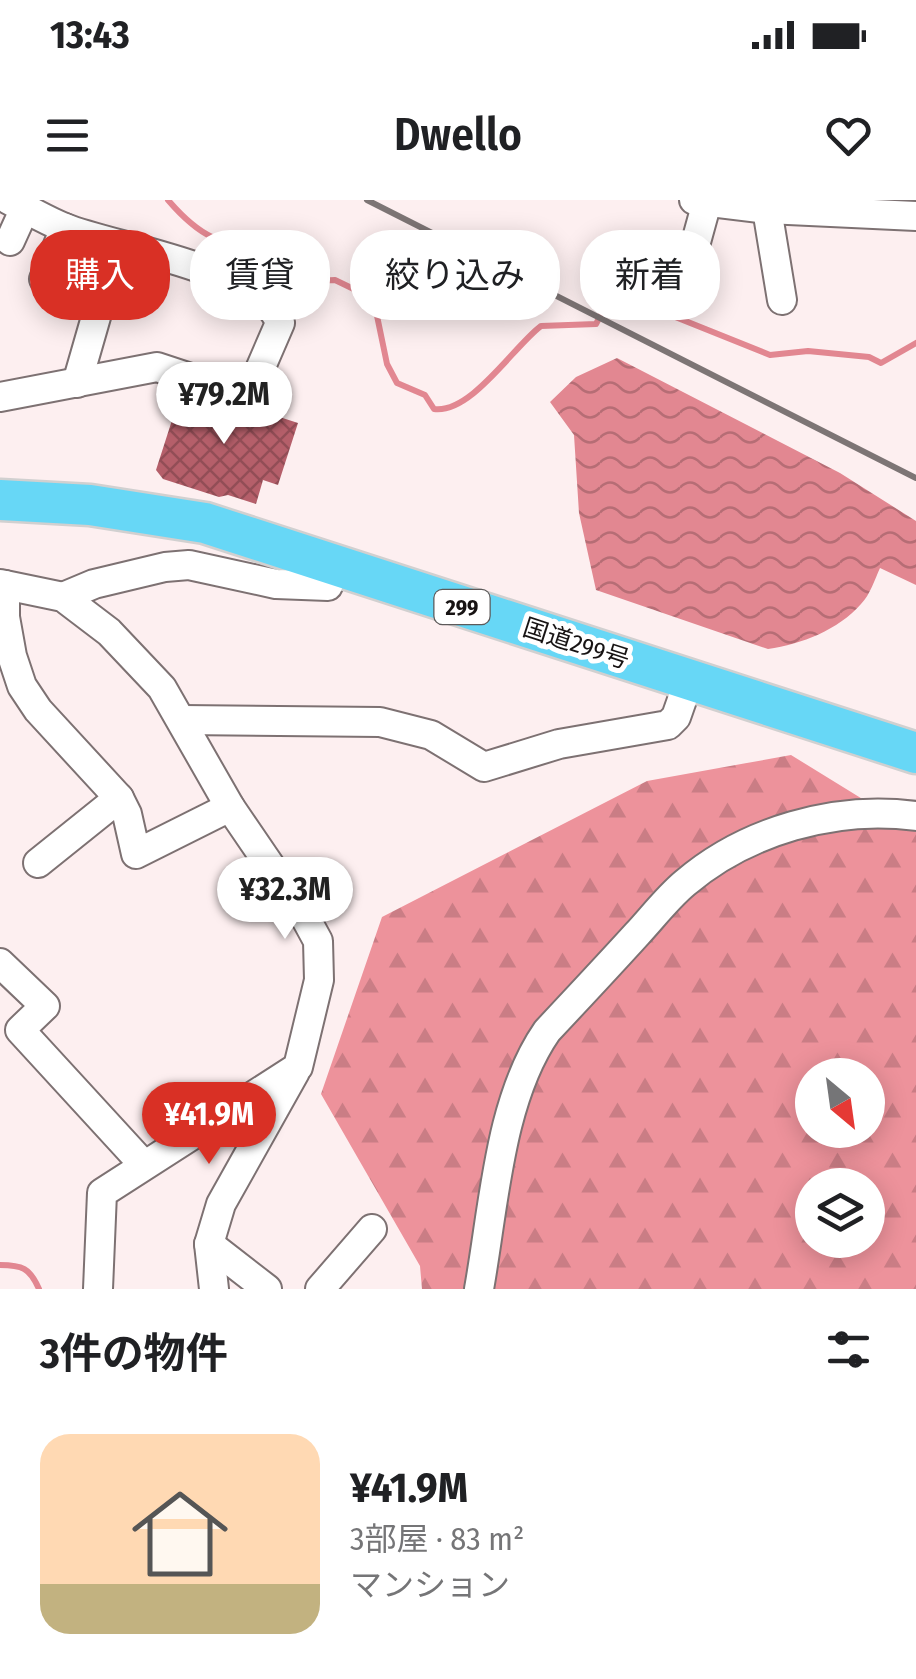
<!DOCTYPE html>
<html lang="ja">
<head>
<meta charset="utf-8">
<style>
  :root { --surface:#fff; --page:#f2f2f2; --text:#202124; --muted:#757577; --line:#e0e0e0; --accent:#d93025 }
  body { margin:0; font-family:"Fira Sans Condensed","Noto Sans JP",sans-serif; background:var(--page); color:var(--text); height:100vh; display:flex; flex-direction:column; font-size:38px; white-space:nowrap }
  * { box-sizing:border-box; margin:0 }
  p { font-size:32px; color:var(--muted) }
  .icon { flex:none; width:55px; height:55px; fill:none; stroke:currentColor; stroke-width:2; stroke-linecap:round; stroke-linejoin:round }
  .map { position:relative; height:1089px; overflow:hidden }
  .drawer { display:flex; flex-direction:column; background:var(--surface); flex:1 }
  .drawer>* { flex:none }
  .top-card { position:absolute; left:30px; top:30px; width:858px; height:90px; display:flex; gap:20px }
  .needle { width:65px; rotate:151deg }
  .tools { position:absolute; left:795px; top:858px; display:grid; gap:20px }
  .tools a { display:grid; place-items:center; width:90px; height:90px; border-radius:50%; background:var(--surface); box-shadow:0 5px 25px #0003; font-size:50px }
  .price { position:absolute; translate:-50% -85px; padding:0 22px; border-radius:35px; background:#fff; color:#222; font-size:32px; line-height:65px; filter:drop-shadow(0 2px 5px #0008) }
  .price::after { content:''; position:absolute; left:50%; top:60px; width:30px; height:22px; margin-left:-15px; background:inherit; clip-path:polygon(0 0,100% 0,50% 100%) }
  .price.current { background:var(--accent); color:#fff }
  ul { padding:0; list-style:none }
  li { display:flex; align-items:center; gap:30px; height:250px; padding:0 40px }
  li+li { border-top:2px solid var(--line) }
  li span { display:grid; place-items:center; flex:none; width:280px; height:200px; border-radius:30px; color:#555 }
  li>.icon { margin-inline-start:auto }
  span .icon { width:120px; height:120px; fill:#fffc; stroke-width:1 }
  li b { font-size:42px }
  h2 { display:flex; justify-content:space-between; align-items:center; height:120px; padding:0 40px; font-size:42px }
  .chip { padding:0 35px; border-radius:40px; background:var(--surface); box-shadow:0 5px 25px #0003; font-size:35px; line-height:90px }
  .chip.current { background:var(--accent); color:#fff }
  .status { display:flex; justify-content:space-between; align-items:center; height:70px; padding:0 50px; background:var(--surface); direction:ltr }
  .status svg { height:28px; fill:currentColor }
  header { display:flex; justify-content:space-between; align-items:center; height:130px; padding:0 40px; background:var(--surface); font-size:45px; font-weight:600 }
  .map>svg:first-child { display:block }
  .forest { fill:url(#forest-firs); fill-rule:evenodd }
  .water { fill:url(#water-waves) }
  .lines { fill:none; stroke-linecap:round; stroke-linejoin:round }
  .stream { stroke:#e28791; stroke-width:6 }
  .building { fill:url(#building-cross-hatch) }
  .minor-casing { stroke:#7d7172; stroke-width:32 }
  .highway-casing { stroke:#d1d0d0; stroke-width:45 }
  .minor { stroke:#fff; stroke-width:28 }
  .highway { stroke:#67d7f6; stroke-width:40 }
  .rail { stroke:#7d7575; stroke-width:6 }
  .labels { text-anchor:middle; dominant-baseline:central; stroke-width:10; stroke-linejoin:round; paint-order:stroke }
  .shield { fill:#fff; stroke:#5d5a5a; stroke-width:2.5 }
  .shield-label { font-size:22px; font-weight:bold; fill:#171313 }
  .street-label { font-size:25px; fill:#171313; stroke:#fff }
</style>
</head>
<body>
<div class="status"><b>13:43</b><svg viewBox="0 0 49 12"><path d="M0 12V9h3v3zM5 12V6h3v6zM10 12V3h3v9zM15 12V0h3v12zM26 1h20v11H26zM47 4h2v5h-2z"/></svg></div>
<header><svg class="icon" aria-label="menu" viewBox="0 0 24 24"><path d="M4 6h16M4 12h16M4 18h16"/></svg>Dwello<svg class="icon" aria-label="heart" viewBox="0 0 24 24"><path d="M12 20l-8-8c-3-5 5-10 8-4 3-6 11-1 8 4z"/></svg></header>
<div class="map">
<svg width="916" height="1089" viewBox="0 0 916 1089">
  <defs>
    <pattern id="forest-firs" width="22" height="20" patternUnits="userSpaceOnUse" patternTransform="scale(2.5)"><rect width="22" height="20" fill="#ed929b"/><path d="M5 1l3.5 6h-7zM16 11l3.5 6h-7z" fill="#ca7d85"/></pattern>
    <pattern id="water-waves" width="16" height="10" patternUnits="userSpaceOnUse" patternTransform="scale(2.5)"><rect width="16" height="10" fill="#e28791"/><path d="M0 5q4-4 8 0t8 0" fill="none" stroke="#b66d75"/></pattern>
    <pattern id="building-cross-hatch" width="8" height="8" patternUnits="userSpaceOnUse" patternTransform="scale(2.5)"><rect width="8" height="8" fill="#b55f6a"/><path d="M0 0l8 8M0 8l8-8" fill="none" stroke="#924d56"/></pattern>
  </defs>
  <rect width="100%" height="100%" fill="#fdeff0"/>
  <path class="forest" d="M791,555L916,632V1089H422L420,1066L321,894L382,717L647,581ZM812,875H868V930H812ZM812,985H868V1040H812Z"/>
  <path class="water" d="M617,158L840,273L916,321V385L880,368C875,379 870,395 861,404C838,430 802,444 768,449L596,390L579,313L574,235L550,202L576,177Z"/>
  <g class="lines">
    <g class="stream">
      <path d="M168,0C180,14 195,29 212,37C240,50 259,58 268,91"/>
      <path d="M276,99L316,81L335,80L364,94L370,99L376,111L387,164L397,183L425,195L434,209C471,214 514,146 541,126L596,124L613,92L770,155L808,151L869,157L881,163L916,143"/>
      <path d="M0,1065C22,1065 30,1068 39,1089"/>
    </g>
  </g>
  <path class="building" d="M183,186L298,223L278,285L263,280L256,304L228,295L219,297L163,279L156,270Z"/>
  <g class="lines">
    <defs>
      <g id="minor">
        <path d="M694,0L767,9L916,16"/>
        <path d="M767,9L782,100"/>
        <path d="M10,41L25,8"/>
        <path d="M44,79L65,28"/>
        <path d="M685,82L707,2"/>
        <path d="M77,183L98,110L108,42"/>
        <path d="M0,197L157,167L248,197L280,123C262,69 115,48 65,28C45,20 27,9 9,0"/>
        <path d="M0,384L63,397L109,432L162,488L230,607L305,717L318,741L319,780L298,867L102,993L98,1089"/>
        <path d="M5,385V417L12,456L22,486L38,510L119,598L127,614L136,654L230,607"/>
        <path d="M63,397L94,384L165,367L189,365L276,384L328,386L335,366"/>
        <path d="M182,520L380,522L431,535L484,567L559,544L668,525L676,517L689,480"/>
        <path d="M38,663L119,598"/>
        <path d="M0,763L45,806L20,830L143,964"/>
        <path d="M209,1044L267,1089"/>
        <path d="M214,1089L209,1044L221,1004L295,872"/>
        <path d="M320,1089L372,1029"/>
        <path d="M479,1089C494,1006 499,900 547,831C577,799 607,767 637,734C652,718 667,698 685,683C746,631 835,605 916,616"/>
      </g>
      <path id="highway" d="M0,300L90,305L205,323L916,553"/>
    </defs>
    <use href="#minor" class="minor-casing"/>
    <use href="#highway" class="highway-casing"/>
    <use href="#minor" class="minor"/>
    <use href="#highway" class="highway"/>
    <path class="rail" d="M367,0L916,278"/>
  </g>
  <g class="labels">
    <rect class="shield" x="434.5" y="390" width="55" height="34" rx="8"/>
    <g class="shield-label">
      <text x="462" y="407">299</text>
    </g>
    <g class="street-label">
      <text transform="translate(576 444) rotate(18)">国道299号</text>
    </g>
  </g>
</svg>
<div class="tools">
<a><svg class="needle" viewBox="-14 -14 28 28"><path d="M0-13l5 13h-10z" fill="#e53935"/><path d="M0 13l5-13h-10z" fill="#757577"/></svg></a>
<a><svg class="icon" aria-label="layers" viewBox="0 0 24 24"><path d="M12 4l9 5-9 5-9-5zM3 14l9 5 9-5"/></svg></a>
</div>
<b class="price" style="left:224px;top:247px">¥79.2M</b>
<b class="price" style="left:285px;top:742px">¥32.3M</b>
<b class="price current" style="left:209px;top:967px">¥41.9M</b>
<div class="top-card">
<a class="chip current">購入</a>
<a class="chip">賃貸</a>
<a class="chip">絞り込み</a>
<a class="chip">新着</a>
</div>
</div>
<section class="drawer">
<h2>3件の物件<svg class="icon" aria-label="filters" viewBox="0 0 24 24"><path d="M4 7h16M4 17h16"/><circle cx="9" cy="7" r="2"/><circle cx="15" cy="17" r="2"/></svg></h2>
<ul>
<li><span style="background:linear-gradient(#ffd9b3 75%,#c2b280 0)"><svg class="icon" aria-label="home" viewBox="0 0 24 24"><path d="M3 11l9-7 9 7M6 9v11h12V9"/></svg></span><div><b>¥41.9M</b><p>3部屋 · 83 m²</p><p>マンション</p></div></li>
</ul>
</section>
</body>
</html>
